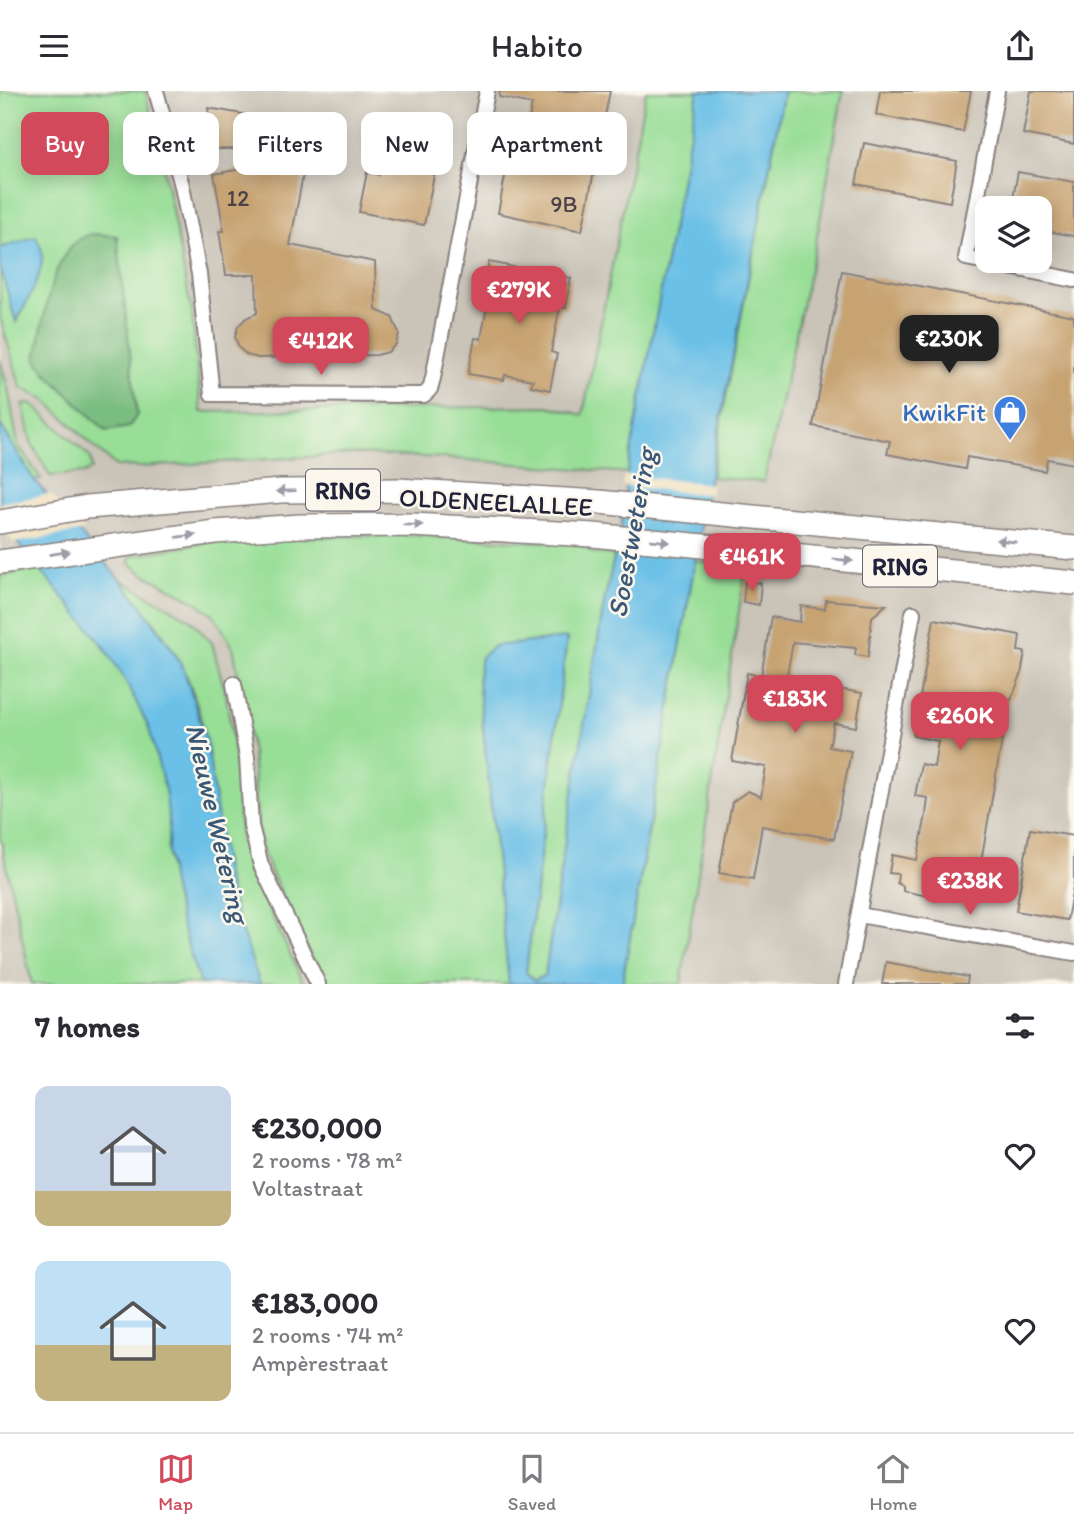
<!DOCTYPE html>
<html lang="en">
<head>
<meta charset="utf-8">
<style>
  :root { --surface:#fff; --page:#f2f2f3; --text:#2b2b33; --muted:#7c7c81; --line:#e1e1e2; --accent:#d1495b }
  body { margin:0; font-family:Itim,sans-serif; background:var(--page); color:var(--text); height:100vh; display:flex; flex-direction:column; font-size:26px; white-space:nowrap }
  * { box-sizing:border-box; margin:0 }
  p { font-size:23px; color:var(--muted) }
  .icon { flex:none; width:38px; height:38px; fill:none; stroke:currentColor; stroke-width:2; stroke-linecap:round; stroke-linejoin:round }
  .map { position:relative; height:893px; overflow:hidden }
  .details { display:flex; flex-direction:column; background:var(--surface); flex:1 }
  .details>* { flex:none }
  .hud { position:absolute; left:21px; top:21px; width:700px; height:63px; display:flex; gap:14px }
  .buttons { position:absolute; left:975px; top:105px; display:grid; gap:14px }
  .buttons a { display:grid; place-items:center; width:77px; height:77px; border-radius:14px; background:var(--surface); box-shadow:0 4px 18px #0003; font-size:35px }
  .price { position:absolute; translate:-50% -60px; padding:0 16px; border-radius:14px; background:var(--accent); color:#fff; font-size:23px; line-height:46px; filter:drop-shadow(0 2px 4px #0008) }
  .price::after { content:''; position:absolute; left:50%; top:42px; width:21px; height:16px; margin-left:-10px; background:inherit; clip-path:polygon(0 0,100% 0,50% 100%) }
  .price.active { background:#222; color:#fff }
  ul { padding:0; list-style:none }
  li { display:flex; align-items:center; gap:21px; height:175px; padding:0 35px }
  li span { display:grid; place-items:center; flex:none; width:196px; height:140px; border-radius:14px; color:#555 }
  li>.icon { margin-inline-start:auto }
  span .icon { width:84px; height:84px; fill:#fffc; stroke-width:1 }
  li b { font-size:30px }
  h2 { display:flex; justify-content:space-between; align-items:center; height:84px; padding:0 35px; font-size:30px }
  .tag { padding:0 24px; border-radius:14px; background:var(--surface); box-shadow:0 4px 18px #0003; font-size:24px; line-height:63px }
  .tag.active { background:var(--accent); color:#fff }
  header { display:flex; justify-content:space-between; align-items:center; height:91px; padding:0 35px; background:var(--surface); font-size:32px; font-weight:600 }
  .tabs { display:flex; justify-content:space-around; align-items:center; height:98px; border-top:2px solid var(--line); background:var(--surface); font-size:19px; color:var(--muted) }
  .tabs a { display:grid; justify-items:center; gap:4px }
  .tabs .active { color:var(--accent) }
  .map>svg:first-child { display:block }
  .industrial { fill:#c9c3b8; fill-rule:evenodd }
  .green { fill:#98de97; stroke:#5d8069; stroke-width:2; fill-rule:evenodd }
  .forest { fill:#7abd80; stroke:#4e705e; stroke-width:2 }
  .water { fill:#6ac0e7; stroke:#467191; stroke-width:2 }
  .pier { fill:#f0e0c1 }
  .building { fill:#c7a372 }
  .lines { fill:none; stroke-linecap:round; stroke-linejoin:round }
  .street-casing { stroke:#89817e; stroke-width:18 }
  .primary-casing { stroke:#89817e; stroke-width:26 }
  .street { stroke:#fff; stroke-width:14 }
  .primary { stroke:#fff; stroke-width:23 }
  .oneway { fill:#9c9ca7 }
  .labels { text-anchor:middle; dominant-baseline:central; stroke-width:5; stroke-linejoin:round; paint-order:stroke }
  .number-label { font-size:23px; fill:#4b4249 }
  .shield { fill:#fbf7ec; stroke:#636270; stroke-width:2 }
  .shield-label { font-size:24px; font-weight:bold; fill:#22223b }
  .shop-label { font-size:26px; fill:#366cbe; stroke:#fbf7ec; text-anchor:end }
  .street-label { font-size:26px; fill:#22223b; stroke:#fbf7ec }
  .water-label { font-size:28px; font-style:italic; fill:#3b5977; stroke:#fbf7ec }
</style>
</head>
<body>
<header><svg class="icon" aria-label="menu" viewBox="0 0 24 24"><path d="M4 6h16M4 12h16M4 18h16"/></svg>Habito<svg class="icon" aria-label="share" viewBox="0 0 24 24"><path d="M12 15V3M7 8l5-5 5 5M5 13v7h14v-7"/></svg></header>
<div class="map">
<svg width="1074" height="893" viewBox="0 0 1074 893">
  <rect width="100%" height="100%" fill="#fbf7ec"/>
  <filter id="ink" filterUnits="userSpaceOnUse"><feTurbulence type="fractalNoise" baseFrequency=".0143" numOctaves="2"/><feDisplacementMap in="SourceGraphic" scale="14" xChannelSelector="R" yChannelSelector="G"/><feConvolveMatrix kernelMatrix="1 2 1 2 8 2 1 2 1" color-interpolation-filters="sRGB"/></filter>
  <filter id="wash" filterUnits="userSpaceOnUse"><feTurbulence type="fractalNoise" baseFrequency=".00686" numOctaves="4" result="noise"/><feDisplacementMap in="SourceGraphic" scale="28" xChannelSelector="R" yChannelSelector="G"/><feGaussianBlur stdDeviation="1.57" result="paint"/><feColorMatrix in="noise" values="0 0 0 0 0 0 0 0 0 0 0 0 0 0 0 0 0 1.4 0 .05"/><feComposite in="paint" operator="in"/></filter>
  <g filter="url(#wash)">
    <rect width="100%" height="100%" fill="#f0e0c1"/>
    <path class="industrial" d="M0,0H1074V893H0ZM987,117H1040V170H987Z"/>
    <g class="green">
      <path d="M0,0H145L164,78L192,222L201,321L548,315L583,324L646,0H698L627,382L443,367L355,363L139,376L116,375L92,354L45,308L21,297L0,227V176L17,230L32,200L39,179L12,153L0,157ZM63,166L106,339L81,314Z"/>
      <path d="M784,0H843L816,151L764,391L711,386Z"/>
      <path d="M0,269L8,297L18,354L41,388L34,389L0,333Z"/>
      <path d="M31,312L90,366L92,378L84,382L50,385L31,351L23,314Z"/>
      <path d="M403,444L580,453L593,462L614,464L565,750L545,884L534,890L526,882L567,547L481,566L478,586L509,893H324L266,770L259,746L252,661L233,556L213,523L191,508L140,481L129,471L131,465L227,448Z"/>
      <path d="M747,468L681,893H622L695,470L721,473Z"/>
      <path d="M33,479H43C82,529 128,577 149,638C159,667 168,701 169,732C169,743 167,753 168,764C172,808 187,851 200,893H32L0,746V485Z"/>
      <path d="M120,488L191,529L212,552L226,604L233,650L241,751L250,779L304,893H260L258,889C243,847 229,805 221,761C211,700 211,636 184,579C169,546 142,517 120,488Z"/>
    </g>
    <path class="forest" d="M91,143L117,145L137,324L129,336L106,340L46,282L36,268C43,233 51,152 91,143Z"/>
    <g class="water">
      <path d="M698,0H784L706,406L622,893H509L478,586L481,566L494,555L567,547L526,881L534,890L545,884L565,750L605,506L621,438L627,382Z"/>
      <path d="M36,145C38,150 41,156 42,161C44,185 26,211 16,231L0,176V157Z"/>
      <path d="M0,333L34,389L140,512L173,559L184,579L207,652L226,787L235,821L260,893H200L180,829L172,794L168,762L169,731L165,699L149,637L128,594L105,556L0,431Z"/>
    </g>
    <g class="pier">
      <path d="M624,384L712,393L710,404L622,395Z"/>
      <path d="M51,403L84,440L14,452L0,436V412Z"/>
    </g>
    <g id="blocks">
      <g class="building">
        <path d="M500,0H610L582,140L498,122L511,54L516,55L525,48L532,13L499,6Z"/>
        <path d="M880,0H971L963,41L876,24Z"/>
        <path d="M1031,0H1074V53L1023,43Z"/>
        <path d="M208,17L312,35L290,154L375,171L376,219L392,226L399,242L396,253L388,261L377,264L258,267L247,264L239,257L235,246L238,235L246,227L257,222L256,184H226L219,140H224L214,83L295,68V59L214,58Z"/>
        <path d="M387,45L440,55L424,134L359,121L367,81L379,84Z"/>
        <path d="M864,52L957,70L950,111L856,93Z"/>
        <path d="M1018,81L1074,91V145L1040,139V117H1011Z"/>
        <path d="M489,171L519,177L518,183L546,188L547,182L571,187L566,217L560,216L551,261L557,263L550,299L531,295L533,289L505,284L504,289L468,283L475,247L481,248L489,203L483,201Z"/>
        <path d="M842,180L1074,225V373L1047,368L1045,380L967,366L965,378L887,363L890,350L813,335Z"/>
        <path d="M745,490L761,492L759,514L743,511Z"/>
        <path d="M826,509L886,514L872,526L868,566L855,564L856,557L793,551L786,589L862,602L856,636L834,632L829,656L851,660L834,748L762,735L753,788L719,782L732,711L748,700L761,706L766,676L732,670L747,582L761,585L771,526L800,531L801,515L825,518Z"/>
        <path d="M934,528L1020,544L1018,560L1025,561L1021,584L1011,609L1009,608L976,800L950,796L948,809L903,800V795L897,792L898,783L889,782L892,764L917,769L926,724L928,707L915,705L921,673L934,676L938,650L913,645Z"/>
        <path d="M1030,738L1074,745V791L1067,829L1016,820Z"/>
        <path d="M886,871L968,886L967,893H882Z"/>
      </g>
    </g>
  </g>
  <g filter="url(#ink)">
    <use href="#blocks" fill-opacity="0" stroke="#89817e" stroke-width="2"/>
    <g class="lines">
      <defs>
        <g id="street">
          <path d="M156,0L182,95L199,183L212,303L424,304L430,298L433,287L487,0"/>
          <path d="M997,0L966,167L1074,189"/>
          <path d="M234,593L247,666L251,735L261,774L318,893"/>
          <path d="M859,824L1074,862"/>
          <path d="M846,893L913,522"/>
        </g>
        <g id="primary">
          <path d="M0,431L87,416L281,400L398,399L599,411L1074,457"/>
          <path d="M0,471L215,441L300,435L412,434L593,444L1074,492"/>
        </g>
      </defs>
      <use href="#street" class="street-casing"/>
      <use href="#primary" class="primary-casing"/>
      <use href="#street" class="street"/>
      <use href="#primary" class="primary"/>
    </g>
    <defs><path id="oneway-solid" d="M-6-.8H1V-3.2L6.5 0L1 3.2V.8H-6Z" transform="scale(1.75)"/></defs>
    <g class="oneway">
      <use href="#oneway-solid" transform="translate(286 400) rotate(178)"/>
      <use href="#oneway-solid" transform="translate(413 434) rotate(1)"/>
      <use href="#oneway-solid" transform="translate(186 445) rotate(-7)"/>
      <use href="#oneway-solid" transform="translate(660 450) rotate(6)"/>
      <use href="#oneway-solid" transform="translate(1006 450) rotate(-174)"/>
      <use href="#oneway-solid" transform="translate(60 462) rotate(-9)"/>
      <use href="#oneway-solid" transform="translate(843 469) rotate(6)"/>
    </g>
  </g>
  <defs>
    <symbol id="shop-pin" viewBox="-11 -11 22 30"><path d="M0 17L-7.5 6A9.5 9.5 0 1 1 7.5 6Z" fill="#3f7fe0" stroke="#fbf7ec"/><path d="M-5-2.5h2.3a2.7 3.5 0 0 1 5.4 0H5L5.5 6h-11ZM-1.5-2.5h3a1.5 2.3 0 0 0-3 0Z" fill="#fff"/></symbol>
  </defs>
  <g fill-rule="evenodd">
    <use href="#shop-pin" x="991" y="302" width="38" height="52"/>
  </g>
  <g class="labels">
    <g class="number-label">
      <text x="238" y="107">12</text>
      <text x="564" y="113">9B</text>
    </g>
    <g class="shield">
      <rect x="306" y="378.5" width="74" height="41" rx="5"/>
      <rect x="863" y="454.5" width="74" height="41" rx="5"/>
    </g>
    <g class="shield-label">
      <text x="343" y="399">RING</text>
      <text x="900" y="475">RING</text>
    </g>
    <g class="shop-label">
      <text x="986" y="321">KwikFit</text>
    </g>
    <g class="street-label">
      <text transform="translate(496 411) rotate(3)">OLDENEELALLEE</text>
    </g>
    <g class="water-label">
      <text transform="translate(631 442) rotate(-80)">Soestwetering</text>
      <text transform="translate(218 732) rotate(77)">Nieuwe Wetering</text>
    </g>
  </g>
</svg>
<div class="buttons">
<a><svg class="icon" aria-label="layers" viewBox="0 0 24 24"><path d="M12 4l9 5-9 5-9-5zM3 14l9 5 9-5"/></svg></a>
</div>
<b class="price" style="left:519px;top:235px">€279K</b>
<b class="price active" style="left:949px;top:284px">€230K</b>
<b class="price" style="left:321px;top:286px">€412K</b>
<b class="price" style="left:752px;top:502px">€461K</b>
<b class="price" style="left:795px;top:644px">€183K</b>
<b class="price" style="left:960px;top:661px">€260K</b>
<b class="price" style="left:970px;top:826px">€238K</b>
<div class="hud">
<a class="tag active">Buy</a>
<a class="tag">Rent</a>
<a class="tag">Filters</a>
<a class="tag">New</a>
<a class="tag">Apartment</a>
</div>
</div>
<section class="details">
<h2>7 homes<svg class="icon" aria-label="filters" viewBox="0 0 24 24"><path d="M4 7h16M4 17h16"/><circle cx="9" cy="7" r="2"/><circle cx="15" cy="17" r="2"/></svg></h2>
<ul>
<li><span style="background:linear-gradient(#c9d6e8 75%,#c2b280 0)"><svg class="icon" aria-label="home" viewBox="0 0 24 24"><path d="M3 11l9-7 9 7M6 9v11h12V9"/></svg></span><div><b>€230,000</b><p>2 rooms · 78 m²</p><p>Voltastraat</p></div><svg class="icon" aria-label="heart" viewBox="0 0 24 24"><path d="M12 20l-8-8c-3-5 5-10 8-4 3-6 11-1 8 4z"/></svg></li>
<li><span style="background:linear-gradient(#bfe0f5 60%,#c2b280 0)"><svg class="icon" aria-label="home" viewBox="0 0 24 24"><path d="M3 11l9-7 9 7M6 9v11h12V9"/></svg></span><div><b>€183,000</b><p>2 rooms · 74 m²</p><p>Ampèrestraat</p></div><svg class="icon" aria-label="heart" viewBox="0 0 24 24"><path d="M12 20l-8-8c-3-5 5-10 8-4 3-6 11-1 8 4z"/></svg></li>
</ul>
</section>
<nav class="tabs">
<a class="active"><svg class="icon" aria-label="map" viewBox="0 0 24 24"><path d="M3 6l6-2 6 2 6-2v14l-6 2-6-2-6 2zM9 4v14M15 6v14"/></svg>Map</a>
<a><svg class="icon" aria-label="saved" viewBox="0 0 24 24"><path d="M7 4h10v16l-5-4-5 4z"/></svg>Saved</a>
<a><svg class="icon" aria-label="home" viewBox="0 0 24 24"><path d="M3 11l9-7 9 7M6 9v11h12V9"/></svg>Home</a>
</nav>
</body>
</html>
